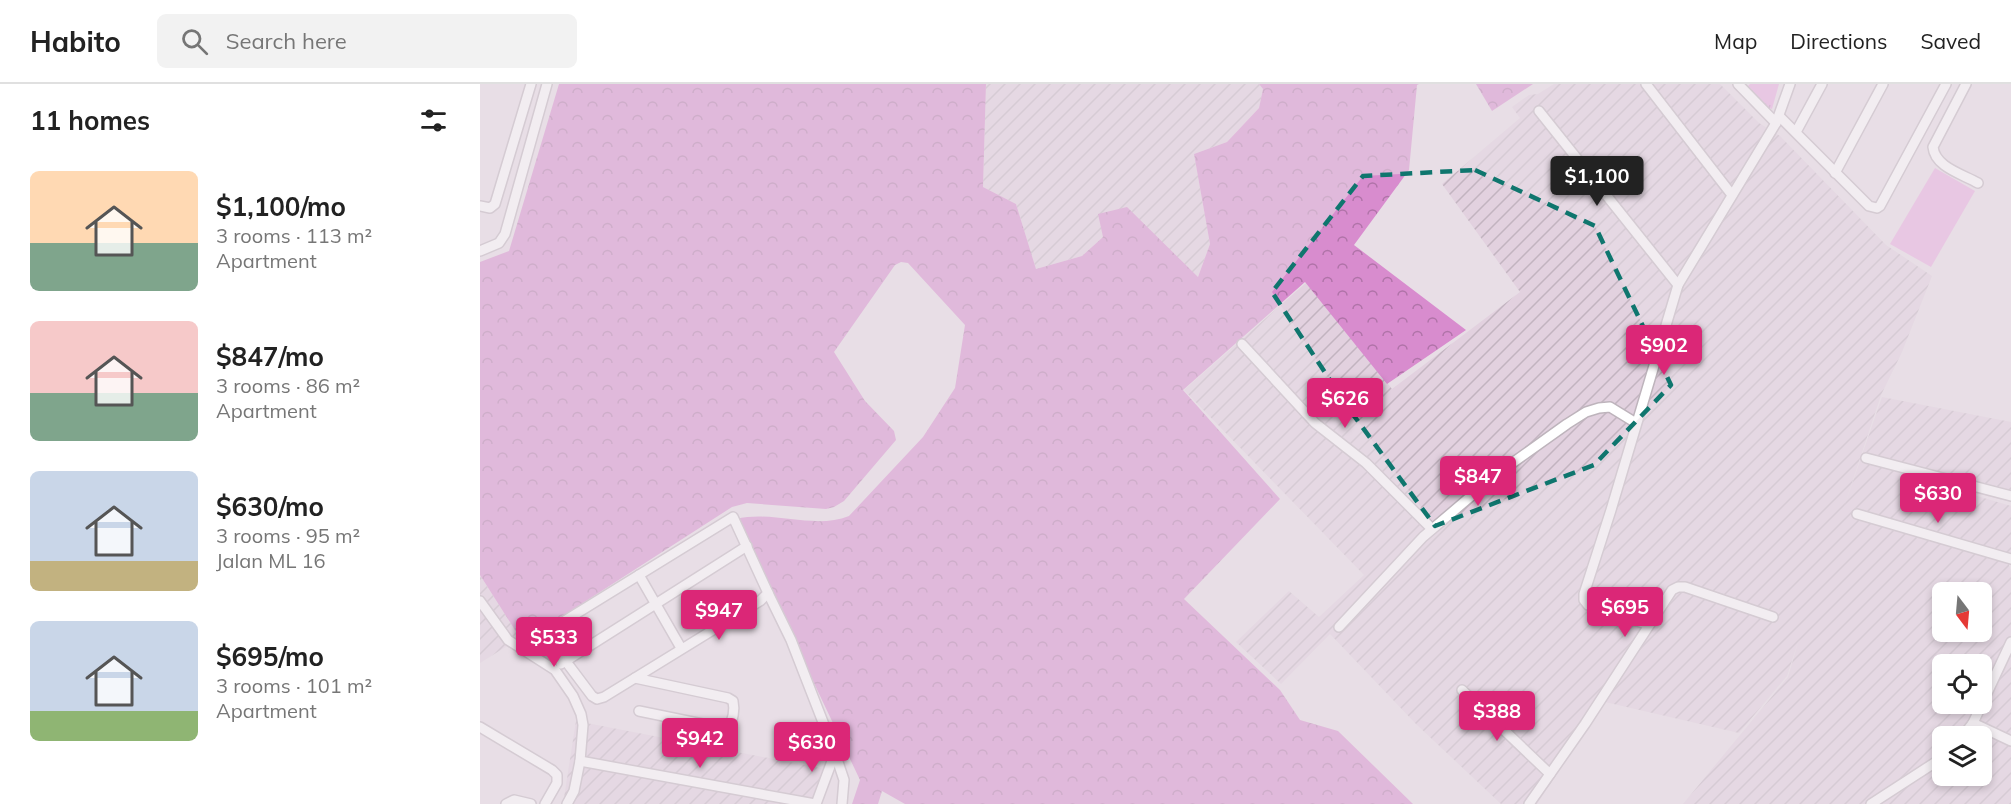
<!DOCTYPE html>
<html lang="en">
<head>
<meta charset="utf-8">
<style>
  :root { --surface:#fff; --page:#f2f2f2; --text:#222; --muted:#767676; --line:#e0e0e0; --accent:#db2777 }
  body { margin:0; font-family:Mulish,sans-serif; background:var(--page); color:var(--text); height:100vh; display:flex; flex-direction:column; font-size:22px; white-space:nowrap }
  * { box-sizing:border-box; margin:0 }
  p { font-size:20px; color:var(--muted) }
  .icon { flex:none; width:33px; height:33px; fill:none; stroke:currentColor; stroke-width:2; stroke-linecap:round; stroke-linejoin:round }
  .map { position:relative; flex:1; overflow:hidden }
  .panel { display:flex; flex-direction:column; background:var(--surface); width:480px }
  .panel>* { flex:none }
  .needle { width:39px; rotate:164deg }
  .buttons { position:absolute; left:1452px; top:498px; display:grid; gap:12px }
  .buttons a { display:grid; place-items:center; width:60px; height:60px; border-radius:9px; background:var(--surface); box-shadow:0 3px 9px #0003; font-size:30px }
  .price { position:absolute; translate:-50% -51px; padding:0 14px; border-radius:6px; background:var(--accent); color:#fff; font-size:20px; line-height:39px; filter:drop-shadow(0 2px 3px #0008) }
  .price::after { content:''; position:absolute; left:50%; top:36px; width:18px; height:14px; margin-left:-9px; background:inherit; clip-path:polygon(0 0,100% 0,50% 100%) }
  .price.current { background:#222; color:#fff }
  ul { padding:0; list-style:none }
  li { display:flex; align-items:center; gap:18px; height:150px; padding:0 30px }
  li span { display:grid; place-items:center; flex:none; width:168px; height:120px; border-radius:9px; color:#555 }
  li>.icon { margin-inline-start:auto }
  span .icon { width:72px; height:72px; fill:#fffc; stroke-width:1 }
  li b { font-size:26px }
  h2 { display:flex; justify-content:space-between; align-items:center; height:72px; padding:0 30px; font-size:26px }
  header { display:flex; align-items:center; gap:36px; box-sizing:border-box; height:84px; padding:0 30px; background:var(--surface); border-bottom:2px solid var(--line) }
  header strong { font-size:28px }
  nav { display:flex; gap:33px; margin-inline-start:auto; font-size:21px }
  .search { width:420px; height:54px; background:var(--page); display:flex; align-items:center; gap:15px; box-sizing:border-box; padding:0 21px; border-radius:9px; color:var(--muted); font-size:22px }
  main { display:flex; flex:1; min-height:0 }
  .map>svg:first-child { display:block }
  .industrial { fill:url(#industrial-furrows); fill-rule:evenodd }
  .grass { fill:url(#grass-tufts) }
  .forest { fill:url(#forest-crowns) }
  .garden { fill:#e9ace0 }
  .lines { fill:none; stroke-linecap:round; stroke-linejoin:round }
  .minor-casing { stroke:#beb4bc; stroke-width:12 }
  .minor { stroke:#fff; stroke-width:9 }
  .marked { fill:none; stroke:#0f766e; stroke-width:4.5; stroke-dasharray:12 8; stroke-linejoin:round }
</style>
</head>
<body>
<header>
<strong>Habito</strong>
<div class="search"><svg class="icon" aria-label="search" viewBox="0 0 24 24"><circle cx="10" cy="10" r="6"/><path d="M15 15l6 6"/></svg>Search here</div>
<nav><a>Map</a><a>Directions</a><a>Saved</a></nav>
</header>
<main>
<section class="panel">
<h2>11 homes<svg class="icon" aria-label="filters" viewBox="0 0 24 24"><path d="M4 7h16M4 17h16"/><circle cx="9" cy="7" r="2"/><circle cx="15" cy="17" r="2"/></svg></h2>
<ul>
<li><span style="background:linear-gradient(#ffd9b3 60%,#7fa58c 0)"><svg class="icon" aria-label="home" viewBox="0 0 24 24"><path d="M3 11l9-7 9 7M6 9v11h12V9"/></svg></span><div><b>$1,100/mo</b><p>3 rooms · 113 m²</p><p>Apartment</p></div></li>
<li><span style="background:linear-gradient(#f6c9c9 60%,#7fa58c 0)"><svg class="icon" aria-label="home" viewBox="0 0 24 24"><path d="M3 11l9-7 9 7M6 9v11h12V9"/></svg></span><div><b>$847/mo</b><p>3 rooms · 86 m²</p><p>Apartment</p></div></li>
<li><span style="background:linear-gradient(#c9d6e8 75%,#c2b280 0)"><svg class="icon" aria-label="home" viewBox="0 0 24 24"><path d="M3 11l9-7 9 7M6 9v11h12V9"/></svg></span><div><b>$630/mo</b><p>3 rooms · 95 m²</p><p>Jalan ML 16</p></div></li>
<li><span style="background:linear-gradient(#c9d6e8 75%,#8fb573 0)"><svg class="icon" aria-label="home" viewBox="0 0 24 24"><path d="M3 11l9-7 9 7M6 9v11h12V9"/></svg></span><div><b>$695/mo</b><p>3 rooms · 101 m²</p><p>Apartment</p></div></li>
</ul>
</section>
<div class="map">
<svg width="1531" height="720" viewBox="0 0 1531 720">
  <defs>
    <pattern id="industrial-furrows" width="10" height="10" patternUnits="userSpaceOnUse" patternTransform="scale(1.5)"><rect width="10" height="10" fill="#e2d1df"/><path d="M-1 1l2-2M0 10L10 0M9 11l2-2" fill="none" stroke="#c2b4c0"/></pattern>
    <pattern id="grass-tufts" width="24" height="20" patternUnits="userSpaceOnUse" patternTransform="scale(1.5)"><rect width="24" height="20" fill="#e9ace0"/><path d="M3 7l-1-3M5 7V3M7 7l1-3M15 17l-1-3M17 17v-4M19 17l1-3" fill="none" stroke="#c894c1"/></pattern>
    <pattern id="forest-crowns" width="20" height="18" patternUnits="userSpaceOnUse" patternTransform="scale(1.5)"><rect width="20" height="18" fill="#d88cce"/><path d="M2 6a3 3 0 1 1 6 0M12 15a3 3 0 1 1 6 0" fill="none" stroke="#b073a8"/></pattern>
  </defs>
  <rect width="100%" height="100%" fill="#e8dee6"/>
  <g class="industrial">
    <path d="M506,0H779L783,5L779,24L747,58L714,70L730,160L718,193L623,153L602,172L556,185L536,120L503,103Z"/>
    <path d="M1074,0H1240L1279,39L1300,52L1406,161L1452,192L1422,268L1401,311L1363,426L1402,313L1531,338V418L1419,389L1531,422V470L1529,481L1531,488V720H1203L1308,593L1319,555L1307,592L1259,649L1125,618L1057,720H1021L936,640L850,550L801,600L756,558L809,507L839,533L884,491L704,306L828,197L912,305L1040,208L962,100L1040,34L1032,23L1049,11L1058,10ZM1462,508H1502V548H1462ZM1462,580H1502V620H1462ZM1462,652H1502V692H1462Z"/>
    <path d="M0,491L40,554L0,579Z"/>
    <path d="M96,637L351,686L339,720H83Z"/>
  </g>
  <path class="grass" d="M1270,0H1299L1292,25L1287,23L1266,4Z"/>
  <g class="forest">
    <path d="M79,0H506L503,103L536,120L556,185L602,172L623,153L618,130L647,123L718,193L730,160L714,70L747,58L779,24L783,5L779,0H939L937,1L929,86L874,161L986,246L907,300L825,198L703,306L800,415L704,515L800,606L820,636L858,647L933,720H425L402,707L398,720H372L380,696L256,435C294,426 334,446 369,432L443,353L475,304L485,241L428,179L421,178L415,181L354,268L385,317L414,347L416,356L364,417L354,423L346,425L267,419L252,423L61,546L59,564L40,554L0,491V178L29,167Z"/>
    <path d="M996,0H1053L1012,27Z"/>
  </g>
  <path class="garden" d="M1455,84L1495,107L1451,183L1410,160Z"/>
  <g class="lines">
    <defs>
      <g id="minor">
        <path d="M1166,0L1252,111"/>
        <path d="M1258,0L1296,39"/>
        <path d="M1486,0L1453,63C1455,83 1482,90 1498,99"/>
        <path d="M1059,27L1198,201"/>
        <path d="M1299,32L1389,122L1397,124L1400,122L1466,0"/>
        <path d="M1316,48L1342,0"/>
        <path d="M1355,89L1403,0"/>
        <path d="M0,122L10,124L15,120L51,0"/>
        <path d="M0,167L19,159L25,150L67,0"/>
        <path d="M762,260L835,339L886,379L952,445"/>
        <path d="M1386,374L1531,412"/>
        <path d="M1377,430L1531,475"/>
        <path d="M253,433L288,509L280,517L124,613L117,615L112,612L69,555L68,549L73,544Z"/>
        <path d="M159,491L201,564"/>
        <path d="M288,509L311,556L355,669L364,696L362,720"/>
        <path d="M0,517L28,556L75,586L93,612L101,630L103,641L100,677L94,707L87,720"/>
        <path d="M1169,541L1108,521L1104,516V510L1131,426L1198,201L1296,39L1310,0"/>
        <path d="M859,543L943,453L1017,390L1087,340L1106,328L1119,324L1130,323L1156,339"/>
        <path d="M81,580L267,462"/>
        <path d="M155,594L248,614L253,617C255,626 253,637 248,643L242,644L159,627"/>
        <path d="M982,606L1070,690"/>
        <path d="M1493,639L1531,657"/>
        <path d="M0,643L72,686L77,691V699L65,720"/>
        <path d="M1483,652L1493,639L1531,558"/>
        <path d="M100,677L335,720"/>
        <path d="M26,720L34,716L51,720"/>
        <path d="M336,720L355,669"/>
        <path d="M1049,720L1105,640L1192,506L1198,503H1205L1293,533"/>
        <path d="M1391,720L1462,674"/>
      </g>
    </defs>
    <use href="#minor" class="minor-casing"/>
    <use href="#minor" class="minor"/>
  </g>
  <path d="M0 0H1531V720H0ZM995,86L1115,142L1191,301L1114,381L955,442L869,325L792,208L883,92Z" fill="#e8dee6" fill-opacity=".55" fill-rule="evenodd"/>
  <path class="marked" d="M995,86L1115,142L1191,301L1114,381L955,442L869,325L792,208L883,92Z"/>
</svg>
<div class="buttons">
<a><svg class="needle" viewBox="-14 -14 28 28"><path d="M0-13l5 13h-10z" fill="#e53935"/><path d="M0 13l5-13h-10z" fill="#767676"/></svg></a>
<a><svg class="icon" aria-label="locate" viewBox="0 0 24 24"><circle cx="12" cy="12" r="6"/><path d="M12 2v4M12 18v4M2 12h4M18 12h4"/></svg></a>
<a><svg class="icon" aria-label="layers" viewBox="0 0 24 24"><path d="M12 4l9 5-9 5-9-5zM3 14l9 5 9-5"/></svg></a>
</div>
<b class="price current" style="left:1117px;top:123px">$1,100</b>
<b class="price" style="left:1184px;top:292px">$902</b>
<b class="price" style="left:865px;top:345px">$626</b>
<b class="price" style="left:998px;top:423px">$847</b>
<b class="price" style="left:1458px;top:440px">$630</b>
<b class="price" style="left:1145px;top:554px">$695</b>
<b class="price" style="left:239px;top:557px">$947</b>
<b class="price" style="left:74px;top:584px">$533</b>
<b class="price" style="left:1017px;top:658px">$388</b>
<b class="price" style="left:220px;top:685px">$942</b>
<b class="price" style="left:332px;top:689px">$630</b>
</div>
</main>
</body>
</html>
